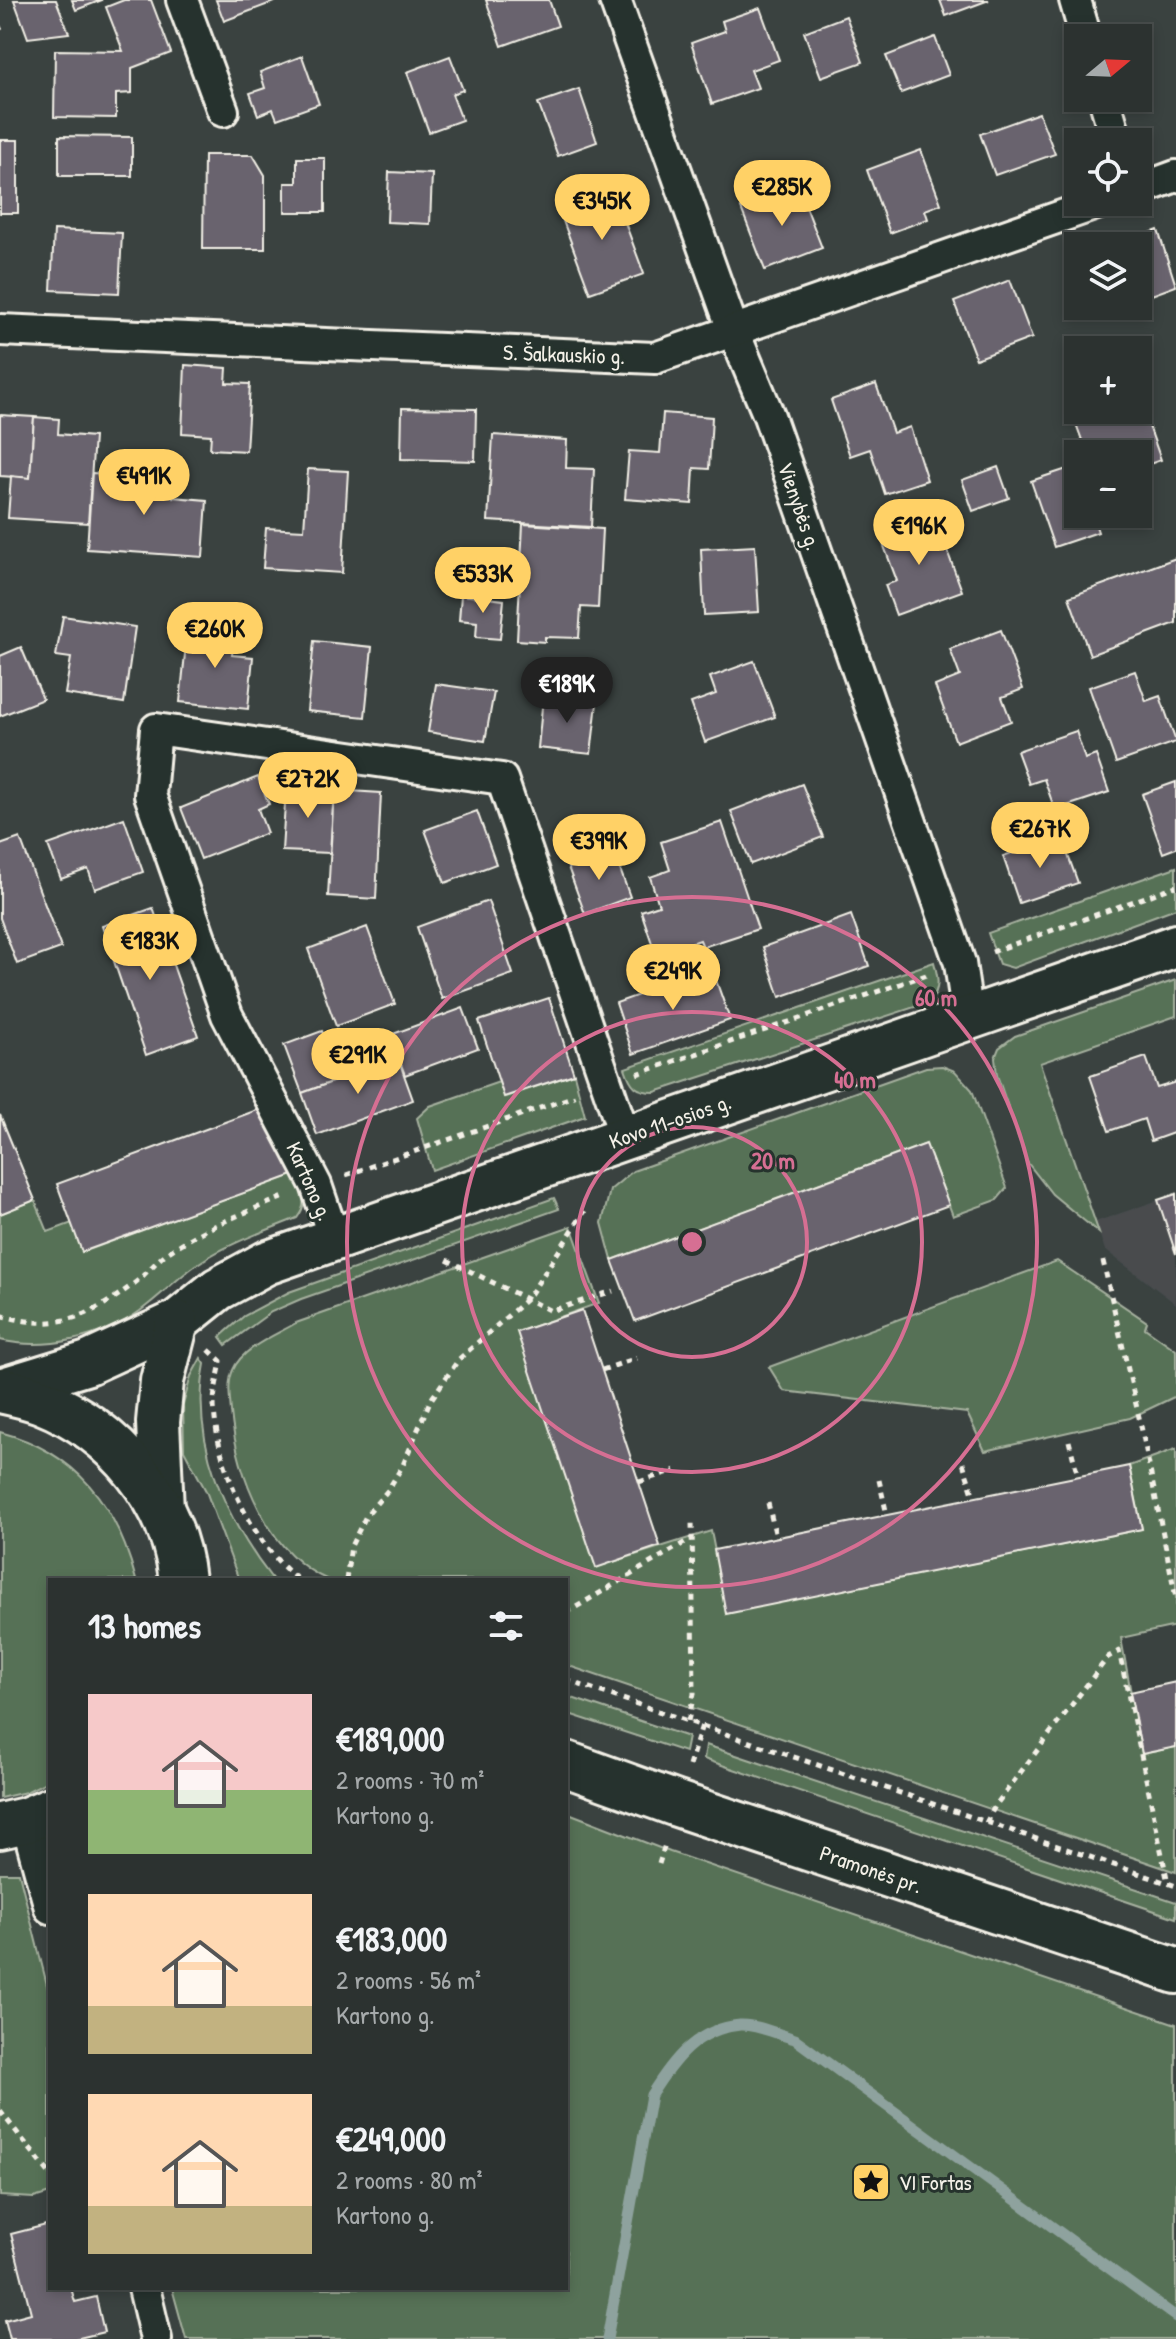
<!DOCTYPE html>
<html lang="en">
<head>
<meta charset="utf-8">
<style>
  :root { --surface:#2c3230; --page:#383e3c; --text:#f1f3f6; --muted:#a6aaab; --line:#484d4c; --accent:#ffd166 }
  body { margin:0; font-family:"Patrick Hand",sans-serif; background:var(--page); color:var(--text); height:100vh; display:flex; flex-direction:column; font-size:30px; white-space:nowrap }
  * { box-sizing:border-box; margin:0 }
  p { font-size:26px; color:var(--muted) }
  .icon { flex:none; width:44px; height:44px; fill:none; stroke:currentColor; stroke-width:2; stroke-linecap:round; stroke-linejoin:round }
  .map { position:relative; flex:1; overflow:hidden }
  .sheet { position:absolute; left:48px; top:1578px; width:520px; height:712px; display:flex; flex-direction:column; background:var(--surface); border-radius:0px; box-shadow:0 4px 12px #0003,0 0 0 2px var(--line) }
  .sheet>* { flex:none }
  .needle { width:52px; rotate:71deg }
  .tools { position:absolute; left:1064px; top:24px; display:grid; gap:16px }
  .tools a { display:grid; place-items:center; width:88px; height:88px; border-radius:0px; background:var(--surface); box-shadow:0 4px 12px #0003,0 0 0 2px var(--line); font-size:40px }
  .price { position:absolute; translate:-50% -68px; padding:0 18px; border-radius:28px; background:var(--accent); color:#111; font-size:26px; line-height:52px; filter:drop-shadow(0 2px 4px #0008) }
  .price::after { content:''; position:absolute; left:50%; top:48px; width:24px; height:18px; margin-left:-12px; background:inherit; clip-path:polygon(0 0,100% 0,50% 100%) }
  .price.current { background:#222; color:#fff }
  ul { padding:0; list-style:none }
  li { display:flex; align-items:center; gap:24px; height:200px; padding:0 40px }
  li span { display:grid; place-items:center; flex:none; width:224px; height:160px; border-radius:0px; color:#555 }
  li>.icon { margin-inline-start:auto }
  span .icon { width:96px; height:96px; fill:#fffc; stroke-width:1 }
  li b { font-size:34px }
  h2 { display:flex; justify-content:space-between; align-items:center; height:96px; padding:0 40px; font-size:34px }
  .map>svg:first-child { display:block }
  .built { fill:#484c4e }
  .green { fill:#577156; stroke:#a6b19f; stroke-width:2 }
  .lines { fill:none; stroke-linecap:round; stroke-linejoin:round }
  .stream { stroke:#8ea29e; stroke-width:11 }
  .building { fill:#69646e; stroke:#f4f1e8; stroke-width:2 }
  .street-casing { stroke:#f4f1e8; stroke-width:36 }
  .secondary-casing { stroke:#f4f1e8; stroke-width:48 }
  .primary-casing { stroke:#f4f1e8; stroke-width:50 }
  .path { stroke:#f4f1e8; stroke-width:5; stroke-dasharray:6 6; stroke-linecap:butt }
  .street { stroke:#26332d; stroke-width:30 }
  .secondary { stroke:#26332d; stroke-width:42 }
  .primary { stroke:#26332d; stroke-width:44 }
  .ring { fill:none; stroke:#d66f93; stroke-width:4 }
  .labels { text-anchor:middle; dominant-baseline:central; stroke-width:6; stroke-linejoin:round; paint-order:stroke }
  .street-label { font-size:22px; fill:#f4f1e8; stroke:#26332d }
  .poi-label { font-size:22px; fill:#f4f1e8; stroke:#26332d; text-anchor:start }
  .centre { fill:#d66f93; stroke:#26332d; stroke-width:4 }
  .ring-label { font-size:24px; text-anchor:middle; font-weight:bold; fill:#d66f93; stroke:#26332d; stroke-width:6; stroke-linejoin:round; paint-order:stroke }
</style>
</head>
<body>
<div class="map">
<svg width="1176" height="2339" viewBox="0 0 1176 2339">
  <rect width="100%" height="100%" fill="#3a4240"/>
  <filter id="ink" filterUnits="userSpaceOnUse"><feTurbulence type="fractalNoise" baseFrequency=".0125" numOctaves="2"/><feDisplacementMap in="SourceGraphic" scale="16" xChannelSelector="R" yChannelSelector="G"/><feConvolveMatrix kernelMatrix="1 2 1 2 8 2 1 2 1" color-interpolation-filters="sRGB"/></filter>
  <g filter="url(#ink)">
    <path class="built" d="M1176,1194V1304L1105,1250L1095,1222Z"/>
    <g class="green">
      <path d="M1176,867V908L1013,968L999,964L988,933Z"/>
      <path d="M934,962C938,977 941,988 930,1002L655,1092C636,1092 631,1086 625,1068Z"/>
      <path d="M1176,980V1016L1040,1063L1099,1233L1052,1194L1027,1162L997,1075L995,1058L999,1048L1015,1036Z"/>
      <path d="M942,1066L955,1071L972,1090L1007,1188L997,1200L953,1216L926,1144L612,1260L602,1223L610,1190L633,1171L926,1067Z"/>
      <path d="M574,1074L585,1116L432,1170L417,1118L430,1106L499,1082L505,1097Z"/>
      <path d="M293,1175C301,1191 310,1202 297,1218C268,1230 227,1244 202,1261C180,1275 162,1295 140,1311C103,1338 45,1351 0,1340V1214L35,1200L48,1232L72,1223L83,1252Z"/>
      <path d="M554,1198L559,1209L301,1299L271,1312L226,1345L220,1337L244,1316L289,1292Z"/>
      <path d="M571,1226L599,1303L518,1332L597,1567L711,1531L727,1613L1142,1529L1129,1466L1176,1449V1626L1121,1638L1142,1754L1176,1747V1872L566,1665V1580H328C267,1553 237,1474 231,1412C230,1398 227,1383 233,1370C243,1347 276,1335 296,1323Z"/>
      <path d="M1057,1261L1147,1322L1145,1328L1176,1350V1396L1130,1418L985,1451L967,1413L784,1391L769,1367Z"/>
      <path d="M201,1358L205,1364C190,1442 226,1520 273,1580H239L206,1491L184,1450L183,1405L191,1376Z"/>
      <path d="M0,1432C76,1452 117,1505 136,1580H50V1780L26,1792L0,1798Z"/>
      <path d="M566,1696L688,1737L685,1752L566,1713Z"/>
      <path d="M706,1745L1176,1902V1918L704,1759Z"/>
      <path d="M566,1812L670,1852L1176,2024V2339H186L172,2288H566Z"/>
      <path d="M0,1873H19L50,1997V2193L34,2198L0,2196Z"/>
    </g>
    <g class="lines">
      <path class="stream" d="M607,2339L651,2095C673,2060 696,2029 740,2025C757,2024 779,2035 795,2039L1176,2317"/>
    </g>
    <g class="building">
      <path d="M14,0H56L69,33L28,38Z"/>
      <path d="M72,0H102L76,10Z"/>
      <path d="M124,0H151L171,53L132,68V93L116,94V118L54,117L55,50L123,51L106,7Z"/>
      <path d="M216,0H279L224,21Z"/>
      <path d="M486,0H549L558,26L502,46Z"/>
      <path d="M940,0H989L946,16Z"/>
      <path d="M760,8L779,60L751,70L758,88L712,104L691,43L725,31L722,21Z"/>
      <path d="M846,16L863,62L821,77L804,32Z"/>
      <path d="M935,37L949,75L901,93L886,56Z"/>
      <path d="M302,56L319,104L277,119L273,109L258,115L250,93L265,88L260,72Z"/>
      <path d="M450,56L463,90L452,94L462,120L429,132L407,72Z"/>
      <path d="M579,89L597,142L558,156L538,103Z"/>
      <path d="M1039,113L1055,154L995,175L980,134Z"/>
      <path d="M59,136L132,137V176H59Z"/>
      <rect x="0" y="140" width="18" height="73"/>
      <path d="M921,150L941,204L925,210L928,219L890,233L867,170Z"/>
      <path d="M204,155H253L265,175V249H203Z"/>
      <path d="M297,158H325V212H285V183H297Z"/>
      <path d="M389,172L432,174L430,224L387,222Z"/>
      <path d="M798,186L822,248L765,270L741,208Z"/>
      <path d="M613,190L644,274L590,293L559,210Z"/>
      <path d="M54,230L122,233L119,293L51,290Z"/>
      <path d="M1158,230L1176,286L1138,300V246H1115Z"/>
      <path d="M1010,280L1032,338L976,359L954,302Z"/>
      <path d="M185,365L227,368L226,383L250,384L246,451L210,449L211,435L182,433Z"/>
      <path d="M876,384L893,433L910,427L927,480L885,494L870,449L850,456L831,400Z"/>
      <path d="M1078,392V410H1138V395L1161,460L1138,468V454H1113L1111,449L1098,454H1087L1066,396Z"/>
      <path d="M402,408L476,409L475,461L401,459Z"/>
      <path d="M663,413L712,417L709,469L694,468L692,504L625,499L629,451L660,453Z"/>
      <path d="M0,415L34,417L30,478L0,476Z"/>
      <path d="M34,417L59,419L58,434L94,437L88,523L8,518L11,476L30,478Z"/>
      <path d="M493,435L567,440L566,468L594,469L591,527L488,521Z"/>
      <path d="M1076,466L1078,473V514H1092L1098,532L1054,547L1031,481Z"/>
      <path d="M998,467L1009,498L973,511L962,480Z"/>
      <path d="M308,469L348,471L342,573L263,568L266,528L304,530Z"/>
      <path d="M92,473L174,479L173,497L207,500L203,557L87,549Z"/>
      <path d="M935,518L962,591L896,615L885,585L897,581L881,538Z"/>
      <path d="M523,524L602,529L598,608L581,607L579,638L545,637V642L517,640Z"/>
      <path d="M755,546L759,612L704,615L701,549Z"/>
      <path d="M1176,558V623L1090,655L1069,597Z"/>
      <path d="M461,595L504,600L500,639L476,637L477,622L459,620Z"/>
      <path d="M63,616L135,627L124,703L65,694L71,658L56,656Z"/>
      <path d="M188,625L235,630L232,655L253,657L248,709L180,702Z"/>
      <path d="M1001,630L1023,689L1002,697L1011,721L956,742L935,686L960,676L950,649Z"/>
      <path d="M314,641L372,647L365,717L307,711Z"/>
      <path d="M21,647L43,699L0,716V656Z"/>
      <path d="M754,661L775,717L705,742L691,703L716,694L710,677Z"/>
      <path d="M1135,671L1146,701L1160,696L1176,742L1116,763L1089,687Z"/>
      <path d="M436,684L494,692L485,741L428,732Z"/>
      <path d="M543,697L597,703L591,754L538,748Z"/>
      <path d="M1076,731L1085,759L1096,755L1109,792L1055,810L1044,779L1029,784L1017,751Z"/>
      <path d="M258,777L269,804L258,809L267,833L201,859L181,808Z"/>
      <path d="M1176,782V848L1163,853L1142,794Z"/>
      <path d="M802,784L823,837L751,864L731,811Z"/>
      <path d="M286,788L334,790L330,853L282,851Z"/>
      <path d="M334,790L381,793L376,899L328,896Z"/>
      <path d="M477,811L496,864L445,883L425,830Z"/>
      <path d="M124,818L143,872L95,889L88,869L61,879L48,845Z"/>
      <path d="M722,822L758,929L703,947L700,940L656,955L641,911L659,905L650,877L670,870L661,842Z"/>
      <path d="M1061,836L1078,883L1019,903L1003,856Z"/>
      <path d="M20,838L61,948L17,964L0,918V845Z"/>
      <path d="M613,850L630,897L585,914L568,867Z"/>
      <path d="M488,901L513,974L442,999L417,927Z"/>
      <path d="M153,908L198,1036L146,1055L102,926Z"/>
      <path d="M851,915L869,966L780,997L763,947Z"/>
      <path d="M367,927L395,1004L336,1026L308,949Z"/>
      <path d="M712,969L730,1020L633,1054L616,1003Z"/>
      <path d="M549,998L574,1074L504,1097L479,1021Z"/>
      <path d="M463,1008L478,1048L405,1075L390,1035Z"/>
      <path d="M322,1031L340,1079L302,1093L284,1045Z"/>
      <path d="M1146,1057L1157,1088L1176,1082V1132L1151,1141L1144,1119L1109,1131L1090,1076Z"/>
      <path d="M398,1058L413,1100L317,1135L302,1093Z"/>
      <path d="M268,1106L293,1175L82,1252L57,1184Z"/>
      <path d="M0,1115L35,1200L0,1214Z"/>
      <path d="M926,1144L949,1205L635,1321L612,1260Z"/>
      <path d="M1176,1194V1254L1158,1200Z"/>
      <path d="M582,1310L660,1546L596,1568L517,1332Z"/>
      <path d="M1129,1466L1142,1529L726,1614L714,1550Z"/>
      <path d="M1176,1682V1747L1142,1754L1130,1692Z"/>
      <path d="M50,2224V2288H71L75,2302L96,2297L104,2332L75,2339H10L5,2320L31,2313L11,2234Z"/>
    </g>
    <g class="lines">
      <defs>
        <g id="street">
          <path d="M182,0L223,111"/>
          <path d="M615,0L733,330L769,416L960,963L968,1018"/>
          <path d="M1075,0L1086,38"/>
          <path d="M1104,98L1117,142"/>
          <path d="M1138,190L1176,176"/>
          <path d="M0,330L655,358L1102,202"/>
          <path d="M334,1238L316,1185L227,1015L150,795L156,729L502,779L625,1137"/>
          <path d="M26,1820L50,1908"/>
          <path d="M144,2288L156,2339"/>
        </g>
        <g id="secondary">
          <path d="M0,1390L88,1363L177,1322L218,1289L266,1263L1176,946"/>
          <path d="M162,1511L158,1422L162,1381L177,1322"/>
        </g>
        <g id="primary">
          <path d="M0,1390C14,1393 28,1396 41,1401C115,1430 174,1500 182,1580"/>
          <path d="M566,1764L677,1804L1176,1971"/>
          <path d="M0,1826L26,1820L50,1810"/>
        </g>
      </defs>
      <use href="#street" class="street-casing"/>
      <use href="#secondary" class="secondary-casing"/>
      <use href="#primary" class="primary-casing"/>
      <g class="path">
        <path d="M0,28L2,27"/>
        <path d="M992,952L1176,886"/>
        <path d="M637,1074L926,975"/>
        <path d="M346,1175L575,1096"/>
        <path d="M447,1260L551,1311L613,1291"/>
        <path d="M1103,1261L1141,1426L1176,1598"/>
        <path d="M0,1315C57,1332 90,1318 136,1282C147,1273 156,1261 167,1253C203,1228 244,1213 284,1197"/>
        <path d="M209,1350L221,1361C219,1375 214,1390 214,1404C215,1463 252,1545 299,1580"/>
        <path d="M602,1370L637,1358"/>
        <path d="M1069,1441L1078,1476"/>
        <path d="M963,1463L974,1497"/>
        <path d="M879,1480L887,1515"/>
        <path d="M639,1482L675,1470"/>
        <path d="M768,1503L776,1537"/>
        <path d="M346,1580L351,1546L367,1514L388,1490L403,1465L430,1401L459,1359L528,1298L585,1211"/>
        <path d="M566,1613L691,1539"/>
        <path d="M566,1680L1176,1886"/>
        <path d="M688,1721L694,1694L692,1519"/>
        <path d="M689,1766L702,1725"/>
        <path d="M986,1823L995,1806L1108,1657L1119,1651L1168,1883"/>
        <path d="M659,1864L666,1841"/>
        <path d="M0,2111L50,2174"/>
      </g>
      <use href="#street" class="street"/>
      <use href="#secondary" class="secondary"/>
      <use href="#primary" class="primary"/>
    </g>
  </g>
  <g class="ring">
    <circle cx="692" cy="1242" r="115"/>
    <circle cx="692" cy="1242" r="230"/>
    <circle cx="692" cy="1242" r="345"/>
  </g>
  <defs>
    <symbol id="sight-square" viewBox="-11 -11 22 22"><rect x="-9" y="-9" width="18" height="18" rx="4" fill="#ffd166" stroke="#26332d"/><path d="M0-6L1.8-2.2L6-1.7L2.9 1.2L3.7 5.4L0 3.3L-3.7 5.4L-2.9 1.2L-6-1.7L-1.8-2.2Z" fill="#111"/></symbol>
  </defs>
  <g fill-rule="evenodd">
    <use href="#sight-square" x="849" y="2160" width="44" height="44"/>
  </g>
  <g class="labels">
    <g class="street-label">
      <text transform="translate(564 354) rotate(2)">S. Šalkauskio g.</text>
      <text transform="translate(800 506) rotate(71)">Vienybės g.</text>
      <text transform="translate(670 1121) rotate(-19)">Kovo 11-osios g.</text>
      <text transform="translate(310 1181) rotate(66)">Kartono g.</text>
      <text transform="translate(871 1869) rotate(19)">Pramonės pr.</text>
    </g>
    <g class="poi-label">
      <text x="899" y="2182">VI Fortas</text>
    </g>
  </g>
  <circle cx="692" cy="1242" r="12" class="centre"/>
  <g class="ring-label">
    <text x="936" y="1006">60 m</text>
    <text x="855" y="1088">40 m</text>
    <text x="773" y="1169">20 m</text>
  </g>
</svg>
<div class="tools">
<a><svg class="needle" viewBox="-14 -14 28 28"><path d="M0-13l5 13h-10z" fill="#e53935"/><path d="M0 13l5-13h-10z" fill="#a6aaab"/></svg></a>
<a><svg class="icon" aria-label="locate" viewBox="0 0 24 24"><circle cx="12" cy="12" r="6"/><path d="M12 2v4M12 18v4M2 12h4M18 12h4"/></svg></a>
<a><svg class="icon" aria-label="layers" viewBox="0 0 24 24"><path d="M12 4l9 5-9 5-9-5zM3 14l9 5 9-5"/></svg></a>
<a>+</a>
<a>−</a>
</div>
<b class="price" style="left:782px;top:228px">€285K</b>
<b class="price" style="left:602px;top:242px">€345K</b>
<b class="price" style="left:144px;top:517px">€491K</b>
<b class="price" style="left:919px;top:567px">€196K</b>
<b class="price" style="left:483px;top:615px">€533K</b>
<b class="price" style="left:215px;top:670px">€260K</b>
<b class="price current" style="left:567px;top:725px">€189K</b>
<b class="price" style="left:308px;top:820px">€272K</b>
<b class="price" style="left:1040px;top:870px">€267K</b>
<b class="price" style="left:599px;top:882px">€399K</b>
<b class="price" style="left:150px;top:982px">€183K</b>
<b class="price" style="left:673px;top:1012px">€249K</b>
<b class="price" style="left:358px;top:1096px">€291K</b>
<section class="sheet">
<h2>13 homes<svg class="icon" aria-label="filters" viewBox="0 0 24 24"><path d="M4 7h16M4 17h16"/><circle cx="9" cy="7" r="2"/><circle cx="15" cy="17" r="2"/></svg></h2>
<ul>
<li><span style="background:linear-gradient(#f6c9c9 60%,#8fb573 0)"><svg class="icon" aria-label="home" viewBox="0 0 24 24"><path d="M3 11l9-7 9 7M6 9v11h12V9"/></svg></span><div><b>€189,000</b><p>2 rooms · 70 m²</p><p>Kartono g.</p></div></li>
<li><span style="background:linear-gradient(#ffd9b3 70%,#c2b280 0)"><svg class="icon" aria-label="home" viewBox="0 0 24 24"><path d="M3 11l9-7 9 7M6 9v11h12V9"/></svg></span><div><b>€183,000</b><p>2 rooms · 56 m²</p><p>Kartono g.</p></div></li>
<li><span style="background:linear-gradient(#ffd9b3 70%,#c2b280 0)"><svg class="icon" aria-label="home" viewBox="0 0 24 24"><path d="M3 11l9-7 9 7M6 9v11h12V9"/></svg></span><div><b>€249,000</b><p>2 rooms · 80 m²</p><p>Kartono g.</p></div></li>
</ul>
</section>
</div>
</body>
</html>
